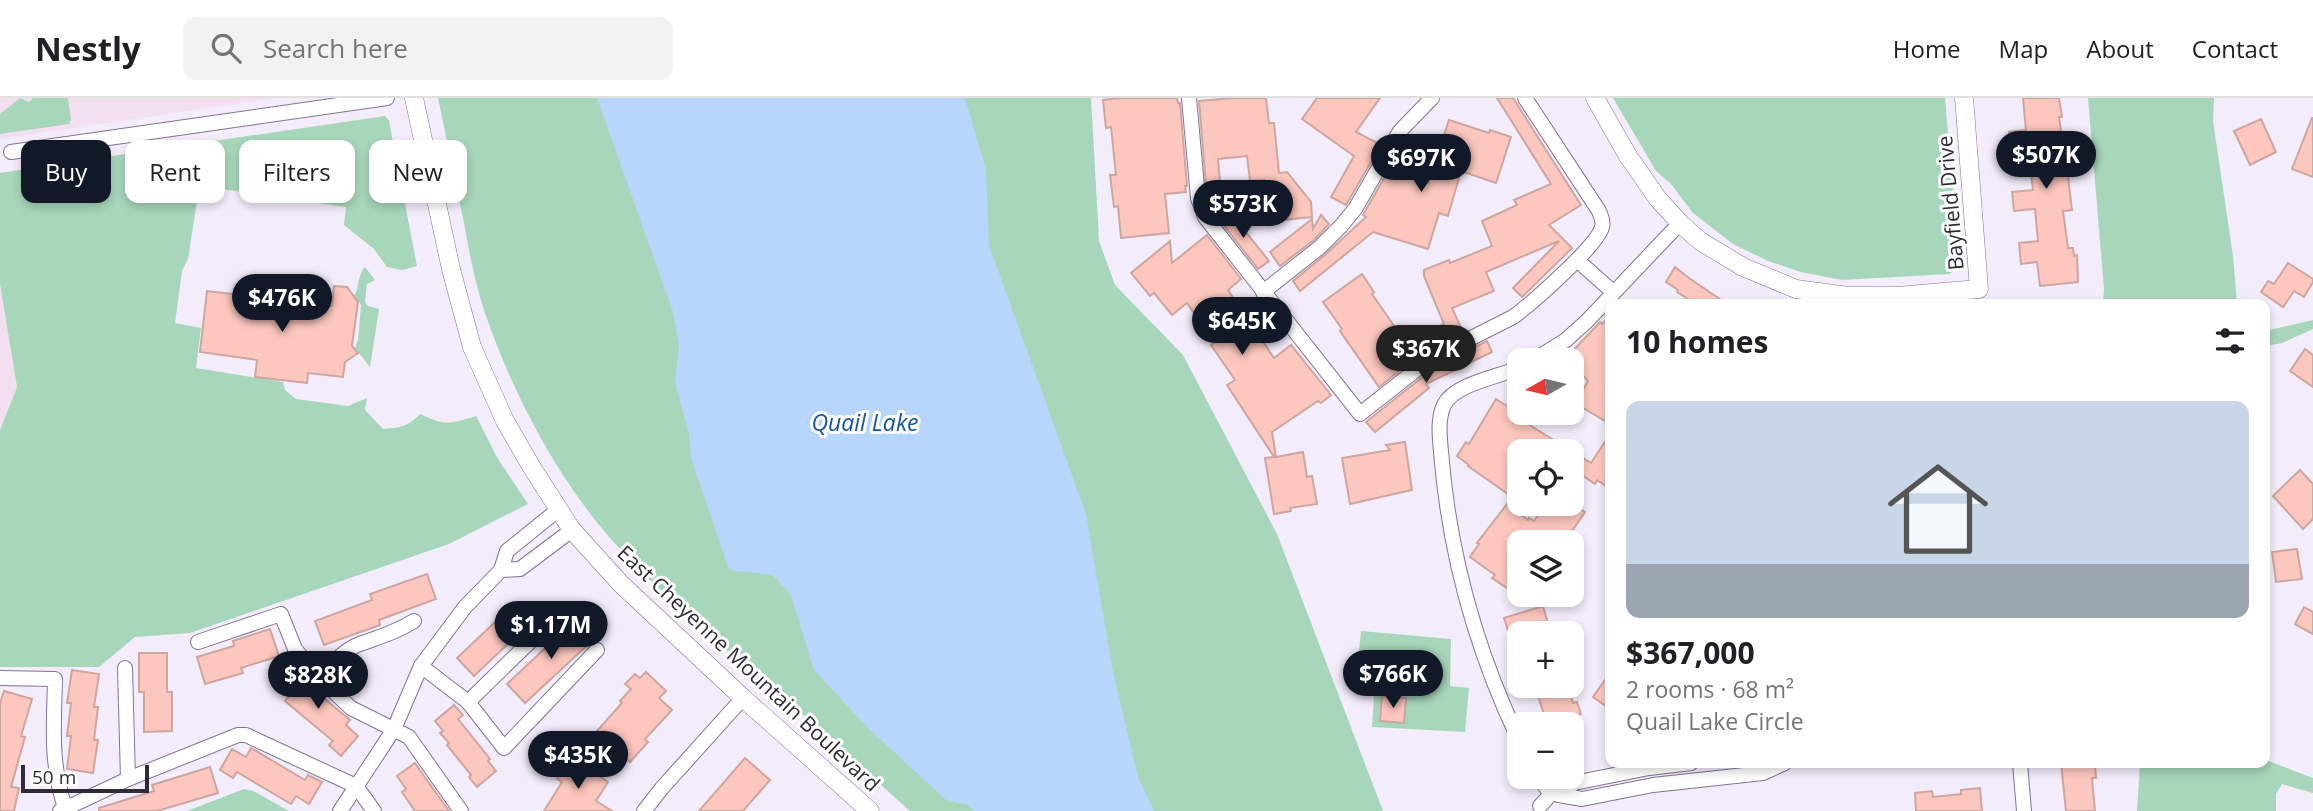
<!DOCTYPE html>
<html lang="en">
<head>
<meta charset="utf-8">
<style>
  :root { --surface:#fff; --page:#f2f2f2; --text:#202124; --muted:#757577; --line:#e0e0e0; --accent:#111827 }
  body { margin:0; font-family:"Open Sans",sans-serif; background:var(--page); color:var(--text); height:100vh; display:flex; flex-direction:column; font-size:26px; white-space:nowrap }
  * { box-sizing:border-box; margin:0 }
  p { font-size:23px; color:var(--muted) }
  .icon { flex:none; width:38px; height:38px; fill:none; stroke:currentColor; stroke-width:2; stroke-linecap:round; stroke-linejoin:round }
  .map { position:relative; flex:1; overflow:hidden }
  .sheet { position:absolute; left:1605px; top:201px; width:665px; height:469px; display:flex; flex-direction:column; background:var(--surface); border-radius:14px; box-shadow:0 4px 10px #0003 }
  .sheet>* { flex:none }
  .top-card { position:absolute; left:21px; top:42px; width:665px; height:63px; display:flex; gap:14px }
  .needle { width:46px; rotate:262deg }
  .controls { position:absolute; left:1507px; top:250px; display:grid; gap:14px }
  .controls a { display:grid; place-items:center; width:77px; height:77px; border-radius:14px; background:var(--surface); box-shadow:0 4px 10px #0003; font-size:35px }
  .scale { position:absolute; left:21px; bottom:18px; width:128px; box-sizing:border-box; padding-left:7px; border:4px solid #2f2a36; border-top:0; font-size:19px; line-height:24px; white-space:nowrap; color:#2f2a36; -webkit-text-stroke:5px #fff; paint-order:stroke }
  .price { position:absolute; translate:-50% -60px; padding:0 16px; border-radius:24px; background:var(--accent); color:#fff; font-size:23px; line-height:46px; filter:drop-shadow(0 2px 4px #0008) }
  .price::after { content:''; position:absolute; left:50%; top:42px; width:21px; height:16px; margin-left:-10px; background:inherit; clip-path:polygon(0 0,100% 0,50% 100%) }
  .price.current { background:#222; color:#fff }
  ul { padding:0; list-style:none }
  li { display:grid; align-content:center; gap:14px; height:371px; padding:0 21px }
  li+li { border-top:2px solid var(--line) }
  li span { display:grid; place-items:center; height:217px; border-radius:14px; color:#555 }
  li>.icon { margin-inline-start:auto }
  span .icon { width:126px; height:126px; fill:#fffc; stroke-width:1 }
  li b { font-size:30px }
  h2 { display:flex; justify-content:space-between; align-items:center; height:84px; padding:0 21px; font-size:30px }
  .chip { padding:0 24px; border-radius:14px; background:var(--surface); box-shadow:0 4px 10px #0003; font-size:24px; line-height:63px }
  .chip.current { background:var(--accent); color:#fff }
  header { display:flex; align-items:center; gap:42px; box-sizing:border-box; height:98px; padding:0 35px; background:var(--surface); border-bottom:2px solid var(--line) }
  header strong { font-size:33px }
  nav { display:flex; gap:38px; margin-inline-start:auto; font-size:24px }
  .search { width:490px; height:63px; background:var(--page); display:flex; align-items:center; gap:18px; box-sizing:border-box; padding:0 24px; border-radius:14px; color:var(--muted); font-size:26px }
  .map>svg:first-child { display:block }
  .industrial { fill:#f2dff0 }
  .green { fill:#a7d6ba }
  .water { fill:#b8d5fc }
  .building { fill:#fcc7be; stroke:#cea6a0; stroke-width:2 }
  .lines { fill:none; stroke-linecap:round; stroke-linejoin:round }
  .minor-casing { stroke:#817492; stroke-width:16 }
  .tertiary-casing { stroke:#817492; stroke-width:19 }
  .minor { stroke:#fff; stroke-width:14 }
  .tertiary { stroke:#fff; stroke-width:18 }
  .labels { text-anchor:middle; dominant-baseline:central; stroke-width:6; stroke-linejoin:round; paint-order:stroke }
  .street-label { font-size:21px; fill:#2f2a36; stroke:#fff }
  .water-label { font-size:23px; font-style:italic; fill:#17549e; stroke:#fff }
</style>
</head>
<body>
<header>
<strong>Nestly</strong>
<div class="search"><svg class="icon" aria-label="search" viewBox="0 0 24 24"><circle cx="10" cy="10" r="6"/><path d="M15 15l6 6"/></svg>Search here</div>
<nav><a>Home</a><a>Map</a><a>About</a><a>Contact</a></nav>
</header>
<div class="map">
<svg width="2313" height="713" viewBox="0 0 2313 713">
  <rect width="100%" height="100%" fill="#f3edfb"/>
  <g class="industrial">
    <path d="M0,0H275L0,41Z"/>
    <path d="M0,186L17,289L0,332Z"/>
  </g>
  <g class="green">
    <path d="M20,0L29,4L33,0H68L71,22L69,26L0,36V16Z"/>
    <path d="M438,0H1091L1099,143L1115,187L1183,257L1277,436L1383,713H910L792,607L790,608C732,557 671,507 619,450C559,385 512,295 484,212C475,184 469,154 464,125C455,83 447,42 438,0Z"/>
    <path d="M1613,0H1945L1959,165L1954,173L1949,176L1842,182L1801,174L1768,163L1733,146L1693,115L1671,86L1656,73Z"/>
    <path d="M2088,0H2214L2213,23L2233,158L2237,206H2103L2104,191Z"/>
    <path d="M385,18L389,23L417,168L402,172L387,169L374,151L344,127L346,109L214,90L203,50L207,44Z"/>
    <path d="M178,48L184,52L197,103L188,161L182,173L175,225L201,230L196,270L283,284L285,292L296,301L348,308L367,300L365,312L383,331C400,330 409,328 420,316C445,328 450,326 476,318L498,361L528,406L449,446L190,535L135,539L99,569H0V332L17,289L0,186V75Z"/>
    <path d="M365,169L375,182L367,186L365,204L368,208L379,211L370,269L355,250L358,242L361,207L354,198C360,189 357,177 365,169Z"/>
    <path d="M2313,222V231L2282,245L2265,248V233Z"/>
    <path d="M1361,533L1451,541L1450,588L1469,590L1465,634L1372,629L1375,582L1356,580Z"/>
    <path d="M2265,660L2266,662L2313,680V695L2282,686L2276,696V713H2137L2140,665H2264Z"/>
    <path d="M244,691L253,693L289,713H187Z"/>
  </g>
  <path class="water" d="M597,0H965L986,72L989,147L1086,416L1113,574L1138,679L1154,713H974L968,707L946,702L867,629L814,572L791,497L773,477L729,472L691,360L689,336L675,284L679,249L673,214Z"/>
  <g class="building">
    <path d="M1120,0H1177L1178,5H1180L1187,88H1185L1186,94L1165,96L1169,135L1121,140L1118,108L1114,109L1110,77H1116L1111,29L1106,30L1103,2Z"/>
    <path d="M1233,0H1266L1269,25H1274L1279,75L1287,74L1311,104L1312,119L1254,125L1251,93L1263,82L1250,83L1247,58L1218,61L1220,86L1206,87L1199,3Z"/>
    <path d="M1317,0H1380L1356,34L1381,47L1346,107L1331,99L1354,58L1302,21Z"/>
    <path d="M1497,0H1513L1581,107L1549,127L1572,150L1522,199L1513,190L1559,143L1486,174L1494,193L1452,210L1463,234L1424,253L1379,289L1340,233L1342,231L1323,204L1362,176L1374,194L1372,196L1406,245L1444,226L1424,178V172L1449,162L1450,165L1492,148L1482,123L1517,107L1514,102L1551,86Z"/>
    <path d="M2023,0H2059L2062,19H2059L2063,46H2068L2070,62H2066L2072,112L2063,113L2068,150H2073L2074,158L2077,157L2078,184L2040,188L2037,164L2021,166L2019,145L2038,143L2035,111L2014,113L2012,94L2033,92L2030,67H2027L2025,52L2011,54L2009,34L2026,32Z"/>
    <path d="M2312,20H2313V79L2292,71Z"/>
    <path d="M2261,21L2276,54L2250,67L2234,33Z"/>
    <path d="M1449,22L1489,35L1490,32L1511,39L1496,85L1461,73L1448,118L1439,115L1428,151L1373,134L1300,193L1293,183L1326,156L1366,119L1363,117L1399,54L1408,59L1399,76L1428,85Z"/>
    <path d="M1228,112L1269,163L1258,171L1218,120Z"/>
    <path d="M1321,117L1329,126L1314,142L1280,168L1270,154L1312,121L1313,131Z"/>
    <path d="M1207,137L1241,181L1228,192L1274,260L1291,247L1331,297L1321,305L1318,303L1272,334L1276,359L1303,354L1307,379L1312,378L1317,406L1290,410L1291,413L1274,416L1265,360L1274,359L1227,287L1235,282L1211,247L1214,245L1187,205L1172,217L1154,195L1150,198L1131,175L1170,143L1172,165Z"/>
    <path d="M2288,165L2313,181V184L2304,199L2294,193L2283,209L2261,194L2268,183L2274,186Z"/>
    <path d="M1675,169L1689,180L1727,206H1695L1677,194L1678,192L1666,184Z"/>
    <path d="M334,188L347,189L358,204L352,248L358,255L345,264L343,279L308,275L307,285L255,279L257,262L200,254L207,193L332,208Z"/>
    <path d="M1610,218V326L1575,305L1588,283L1572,265V262L1566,260L1600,224L1602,226Z"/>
    <path d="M1487,243L1492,254L1426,286L1429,290L1375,334L1366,324L1435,269Z"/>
    <path d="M2305,251L2313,257V289L2290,273Z"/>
    <path d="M1496,301L1512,311L1510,315L1591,365L1610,336V391L1597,382L1595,386L1572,370V354H1519V380L1508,396L1468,368L1469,367L1457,358L1466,344L1469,346Z"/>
    <path d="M1405,344L1412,392L1350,406L1342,360L1390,352L1386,347Z"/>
    <path d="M2300,372L2313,386V421L2303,431L2273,398Z"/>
    <path d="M1507,406L1528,422L1529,420L1534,423L1546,406H1572L1585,414L1570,436L1566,434L1559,444H1519V498L1492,480L1495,477L1470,459L1479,446L1477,445Z"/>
    <path d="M2297,451L2302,481L2276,484L2272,454Z"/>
    <path d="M427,476L436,501L379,522L380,527L324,547L315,523L372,502L370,496Z"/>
    <path d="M514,506L531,524L474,578L457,560Z"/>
    <path d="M1543,508L1551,536H1509L1504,520Z"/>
    <path d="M2304,509L2313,514V536L2295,526Z"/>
    <path d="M576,521L594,541L525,605L507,586Z"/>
    <path d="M270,531L279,558L241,570L243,575L205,586L197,559L234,548L233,543Z"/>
    <path d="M139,555H167V594H172V633L144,634V594H139Z"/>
    <path d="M291,571H296L305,579L302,582L350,622L346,627L358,638L341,658L329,647L333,643L285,603L289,598L277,588Z"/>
    <path d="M72,572L99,576L94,609H98L94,642H98L93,675L67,671L71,638H67L71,605H67Z"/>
    <path d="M646,574L666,593L659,600L672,612L645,641L648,644L630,664L616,652L608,660L589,642L622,605L620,603L631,591L625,586L635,576L640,580Z"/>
    <path d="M1610,575V611L1593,599Z"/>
    <path d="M1535,588H1568L1573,605L1577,604L1581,616L1547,626Z"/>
    <path d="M4,593L32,601L21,638L25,639L11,689L19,690L14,713H0V605Z"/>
    <path d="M1382,598L1406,600L1404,625L1380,623Z"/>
    <path d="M454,607L463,617L458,621L490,661L488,663L496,673L477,689L469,679L471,677L447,647L449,645L440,635L443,633L435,623Z"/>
    <path d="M251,650L305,682L308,677L322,684L309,706L296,698L291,706L237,674L233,680L220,672L232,651L246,659Z"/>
    <path d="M745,660L770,682L743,713H699Z"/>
    <path d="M568,663L589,677L592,673L608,684L596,703L612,713H544L562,684L557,681Z"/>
    <path d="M415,665L424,678L449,713H415L402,694L406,691L397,678Z"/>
    <path d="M2061,665H2095L2096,680H2092L2095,713H2066Z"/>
    <path d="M210,669L218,695L157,713H99V710L154,693L152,687Z"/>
    <path d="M1980,690L1982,713H1916L1915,695L1932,693L1933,699L1961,696V692Z"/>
  </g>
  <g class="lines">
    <defs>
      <g id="minor">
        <path d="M1189,0L1198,100L1205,119L1360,316L1430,261L1513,219C1531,206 1598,147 1602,129C1604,123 1601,119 1599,113L1525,0"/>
        <path d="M11,54L387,0"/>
        <path d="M1577,162L1613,194"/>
        <path d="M1263,194L1320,149L1341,128L1355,111L1400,33L1432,0"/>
        <path d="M1534,262L1566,242L1587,223L1680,125"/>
        <path d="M1519,270C1498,279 1454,286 1444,307C1436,324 1441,347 1442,365C1451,462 1477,554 1519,642"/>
        <path d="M501,472L520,471L572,432"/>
        <path d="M198,544L281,516L295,551L318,579L351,610L409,639L461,713"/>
        <path d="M421,568L468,604L504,650L597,552"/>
        <path d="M125,570L128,681"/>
        <path d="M318,579C330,568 342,554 357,547C378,539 393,536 414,523"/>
        <path d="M0,580L55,581C54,629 50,663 65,710"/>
        <path d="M468,604L544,530"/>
        <path d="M2020,665L2024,713"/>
        <path d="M1538,679L1547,691L1559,697L1582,701L1653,687L1763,675L1785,665"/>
        <path d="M1559,697L1574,685L1649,670L1691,665"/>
        <path d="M1540,708L1553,694"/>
        <path d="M60,713L128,681L238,637H246L263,645L356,688L374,713"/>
        <path d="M340,713L394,631L421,568L465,509L501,472L507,453L559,411"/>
        <path d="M644,713L662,690L743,600"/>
      </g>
      <g id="tertiary">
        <path d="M414,0L451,171L472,249L505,323L531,368L572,432L621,486L743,600L870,713"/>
        <path d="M1595,0L1628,58L1658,101L1680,125L1700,143L1743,169L1796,191L1848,198H1897L1979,191L1964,0"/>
      </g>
    </defs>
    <use href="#minor" class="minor-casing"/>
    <use href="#tertiary" class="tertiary-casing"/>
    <use href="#minor" class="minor"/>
    <use href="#tertiary" class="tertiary"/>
  </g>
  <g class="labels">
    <g class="street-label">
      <text transform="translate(1950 105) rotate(-95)">Bayfield Drive</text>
      <text transform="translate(749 570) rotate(43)">East Cheyenne Mountain Boulevard</text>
    </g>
    <g class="water-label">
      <text x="865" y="324">Quail Lake</text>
    </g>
  </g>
</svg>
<div class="controls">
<a><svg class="needle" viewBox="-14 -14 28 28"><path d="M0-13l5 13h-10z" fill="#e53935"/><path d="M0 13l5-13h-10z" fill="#757577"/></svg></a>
<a><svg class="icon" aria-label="locate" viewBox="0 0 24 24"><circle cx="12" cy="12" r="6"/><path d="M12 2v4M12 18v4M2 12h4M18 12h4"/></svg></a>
<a><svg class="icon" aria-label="layers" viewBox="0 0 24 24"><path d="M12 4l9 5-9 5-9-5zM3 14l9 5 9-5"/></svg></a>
<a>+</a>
<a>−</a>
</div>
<div class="scale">50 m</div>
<b class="price" style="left:2046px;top:93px">$507K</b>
<b class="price" style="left:1421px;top:96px">$697K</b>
<b class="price" style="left:1243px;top:142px">$573K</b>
<b class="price" style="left:282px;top:236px">$476K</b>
<b class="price" style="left:1242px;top:259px">$645K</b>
<b class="price current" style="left:1426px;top:287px">$367K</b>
<b class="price" style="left:551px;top:563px">$1.17M</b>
<b class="price" style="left:1393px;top:612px">$766K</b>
<b class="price" style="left:318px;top:613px">$828K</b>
<b class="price" style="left:578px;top:693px">$435K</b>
<div class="top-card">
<a class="chip current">Buy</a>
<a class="chip">Rent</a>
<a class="chip">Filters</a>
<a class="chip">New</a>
</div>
<section class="sheet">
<h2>10 homes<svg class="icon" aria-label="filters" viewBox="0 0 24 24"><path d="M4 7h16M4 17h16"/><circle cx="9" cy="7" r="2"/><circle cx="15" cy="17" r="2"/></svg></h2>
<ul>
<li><span style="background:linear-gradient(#c9d6e8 75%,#9aa5b1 0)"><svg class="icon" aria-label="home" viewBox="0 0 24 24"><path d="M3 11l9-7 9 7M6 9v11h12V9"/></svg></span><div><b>$367,000</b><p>2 rooms · 68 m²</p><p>Quail Lake Circle</p></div></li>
</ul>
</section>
</div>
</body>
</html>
